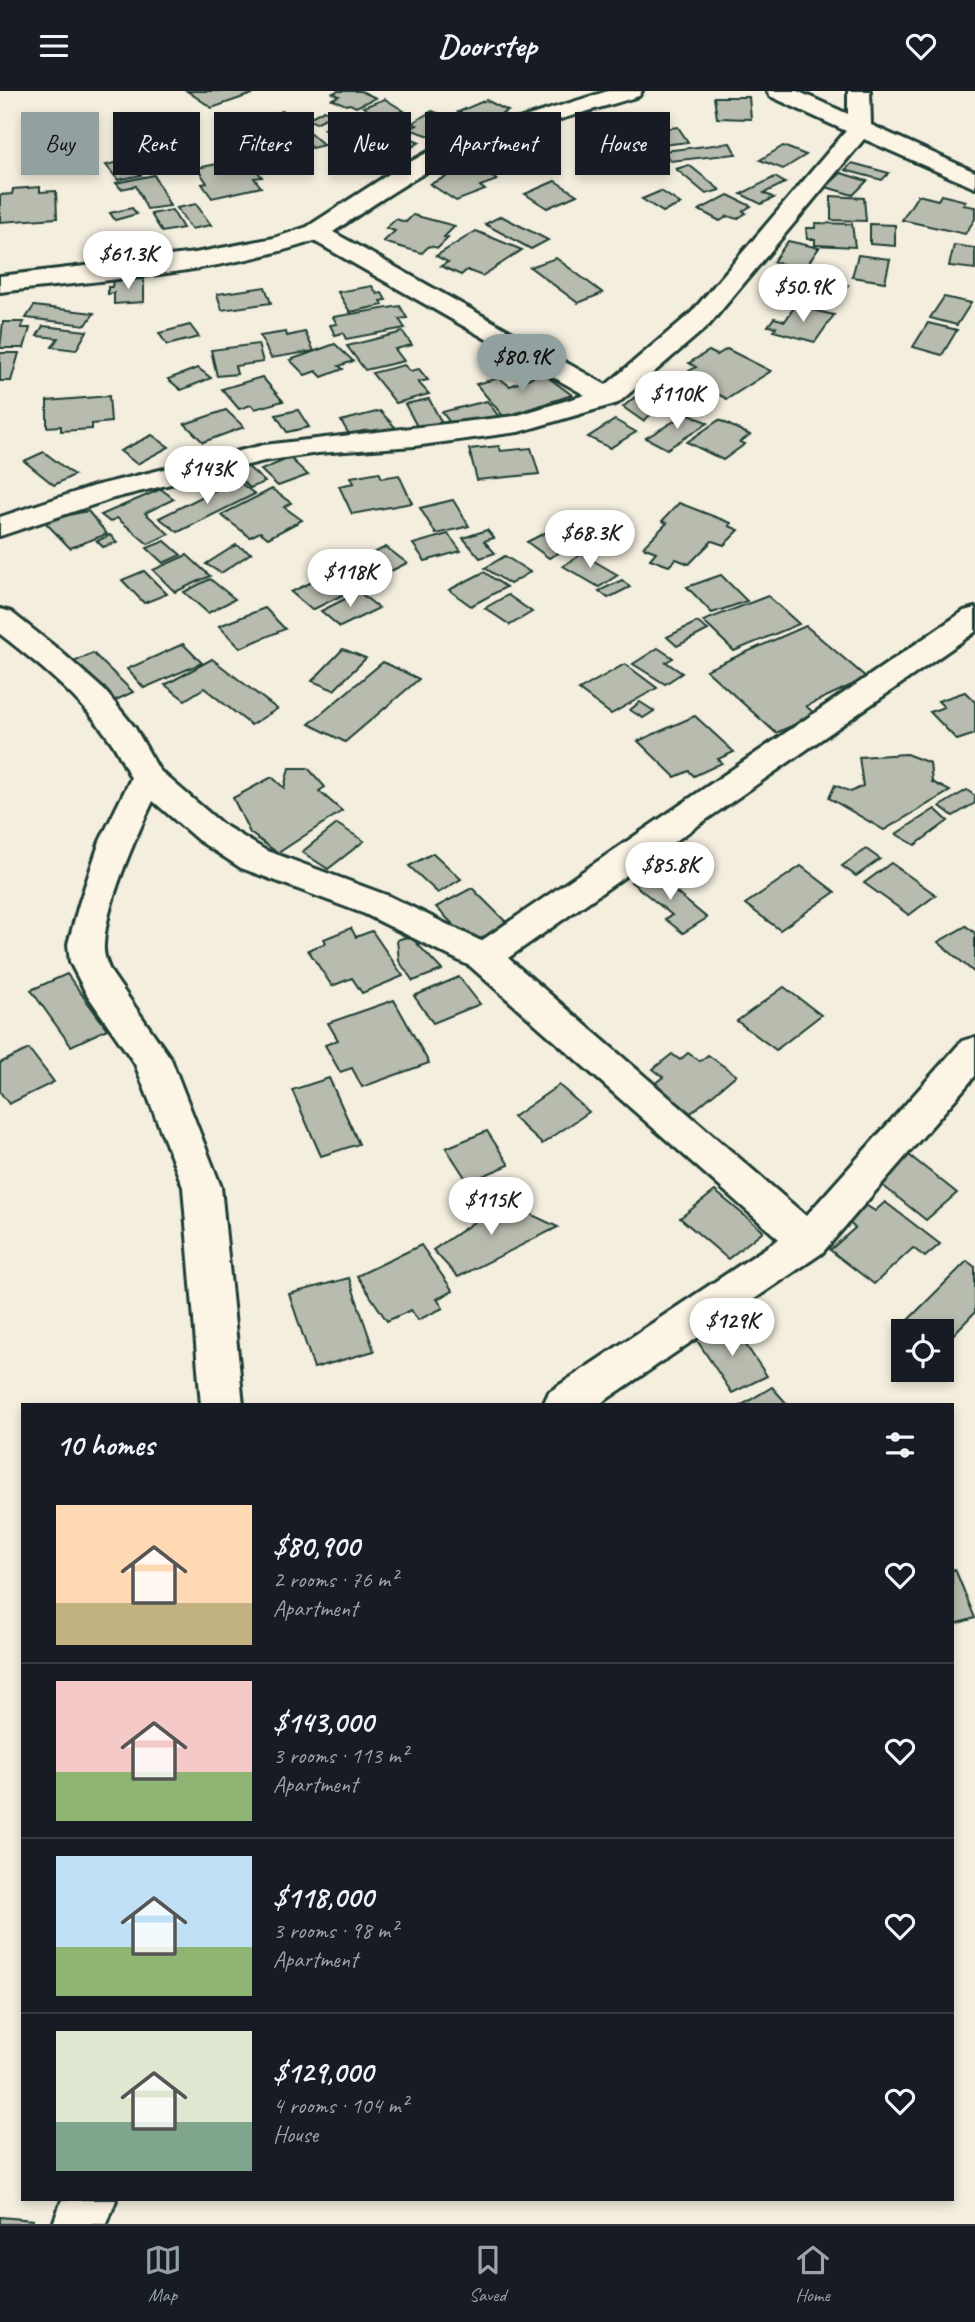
<!DOCTYPE html>
<html lang="en">
<head>
<meta charset="utf-8">
<style>
  :root { --surface:#171b24; --page:#242831; --text:#f1f3f6; --muted:#9ea1a6; --line:#363941; --accent:#92a19f }
  body { margin:0; font-family:Caveat,sans-serif; background:var(--page); color:var(--text); height:100vh; display:flex; flex-direction:column; font-size:26px; white-space:nowrap }
  * { box-sizing:border-box; margin:0 }
  p { font-size:23px; color:var(--muted) }
  .icon { flex:none; width:38px; height:38px; fill:none; stroke:currentColor; stroke-width:2; stroke-linecap:round; stroke-linejoin:round }
  .map { position:relative; flex:1; overflow:hidden }
  .side { position:absolute; left:21px; top:1312px; width:933px; height:798px; display:flex; flex-direction:column; background:var(--surface); border-radius:0px; box-shadow:0 4px 10px #0003 }
  .side>* { flex:none }
  .banner { position:absolute; left:21px; top:21px; width:934px; height:63px; display:flex; gap:14px }
  .buttons { position:absolute; left:891px; top:1228px; display:grid; gap:14px }
  .buttons a { display:grid; place-items:center; width:63px; height:63px; border-radius:0px; background:var(--surface); box-shadow:0 4px 10px #0003; font-size:35px }
  .price { position:absolute; translate:-50% -60px; padding:0 16px; border-radius:24px; background:#fff; color:#222; font-size:23px; line-height:46px; filter:drop-shadow(0 2px 4px #0008) }
  .price::after { content:''; position:absolute; left:50%; top:42px; width:21px; height:16px; margin-left:-10px; background:inherit; clip-path:polygon(0 0,100% 0,50% 100%) }
  .price.active { background:var(--accent); color:#111 }
  ul { padding:0; list-style:none }
  li { display:flex; align-items:center; gap:21px; height:175px; padding:0 35px }
  li+li { border-top:2px solid var(--line) }
  li span { display:grid; place-items:center; flex:none; width:196px; height:140px; border-radius:0px; color:#555 }
  li>.icon { margin-inline-start:auto }
  span .icon { width:84px; height:84px; fill:#fffc; stroke-width:1 }
  li b { font-size:30px }
  h2 { display:flex; justify-content:space-between; align-items:center; height:84px; padding:0 35px; font-size:30px }
  .chip { padding:0 24px; border-radius:0px; background:var(--surface); box-shadow:0 4px 10px #0003; font-size:24px; line-height:63px }
  .chip.active { background:var(--accent); color:#111 }
  header { display:flex; justify-content:space-between; align-items:center; height:91px; padding:0 35px; background:var(--surface); font-size:32px; font-weight:800 }
  .dock { display:flex; justify-content:space-around; align-items:center; height:98px; border-top:2px solid var(--line); background:var(--surface); font-size:19px; color:var(--muted) }
  .dock a { display:grid; justify-items:center; gap:4px }
  .dock .active { color:var(--accent) }
  .map>svg:first-child { display:block }
  .building { fill:#b8bcae; stroke:#1f3d34; stroke-width:2 }
  .lines { fill:none; stroke-linecap:round; stroke-linejoin:round }
  .minor-casing { stroke:#1f3d34; stroke-width:6 }
  .minor { fill:#fcf5e5; fill-rule:evenodd }
</style>
</head>
<body>
<header><svg class="icon" aria-label="menu" viewBox="0 0 24 24"><path d="M4 6h16M4 12h16M4 18h16"/></svg>Doorstep<svg class="icon" aria-label="heart" viewBox="0 0 24 24"><path d="M12 20l-8-8c-3-5 5-10 8-4 3-6 11-1 8 4z"/></svg></header>
<div class="map">
<svg width="975" height="2133" viewBox="0 0 975 2133">
  <rect width="100%" height="100%" fill="#f3eede"/>
  <filter id="ink" filterUnits="userSpaceOnUse"><feTurbulence type="fractalNoise" baseFrequency=".0143" numOctaves="2"/><feDisplacementMap in="SourceGraphic" scale="14" xChannelSelector="R" yChannelSelector="G"/><feConvolveMatrix kernelMatrix="1 2 1 2 8 2 1 2 1" color-interpolation-filters="sRGB"/></filter>
  <g filter="url(#ink)">
    <g class="building">
      <path d="M187,0H251L255,2L212,17Z"/>
      <path d="M338,0H361L376,7L356,16L350,13L346,14L332,8L339,5L333,2Z"/>
      <path d="M714,6H749L751,28L717,27Z"/>
      <path d="M385,8L404,20L382,28L363,16Z"/>
      <path d="M486,9L508,20L481,33L458,21Z"/>
      <path d="M324,19L334,23L316,32L307,28Z"/>
      <path d="M282,20L302,29L290,35L270,26Z"/>
      <path d="M432,20L460,31L448,38L453,40L439,48L409,38L417,34L412,32Z"/>
      <path d="M346,26L350,29L360,26L375,36L340,49L324,38L331,36L327,33Z"/>
      <path d="M161,27L169,38L139,45L131,34Z"/>
      <path d="M678,36L688,51L663,54L653,39Z"/>
      <path d="M308,40L324,54L312,57L296,44Z"/>
      <path d="M397,42L420,51L398,65L375,56Z"/>
      <path d="M730,52L736,63L670,70L664,60Z"/>
      <path d="M783,55L806,64L783,78L760,69Z"/>
      <path d="M128,69L141,84L118,89L106,74Z"/>
      <path d="M237,69L240,74L251,72L262,86L254,87L261,96L212,107L202,93L207,92L197,77Z"/>
      <path d="M852,72L889,82L882,89L845,79Z"/>
      <path d="M689,74L720,99L706,103L676,78Z"/>
      <path d="M459,75L465,79L475,75L497,89L480,95L485,99L456,110L430,93L446,86L440,82Z"/>
      <path d="M841,82L867,90L853,104L826,96Z"/>
      <path d="M154,84L170,115L147,118L136,95L121,98L116,92Z"/>
      <path d="M775,86L785,92L764,102L774,107L761,113L741,103Z"/>
      <path d="M555,90L577,104L547,117L525,103Z"/>
      <path d="M40,96V101L56,100L57,127L0,131V104L12,103L13,98Z"/>
      <path d="M661,100L681,113L663,121L642,108Z"/>
      <path d="M728,104L751,115L743,120L746,122L737,128L728,125L720,130L699,119Z"/>
      <path d="M918,104L938,109L941,104L966,110L963,114L975,116V128L965,143L902,129Z"/>
      <path d="M831,105L864,107L866,130L831,129Z"/>
      <path d="M196,113L211,134L191,138L177,117Z"/>
      <path d="M132,117L137,123L115,129L110,122Z"/>
      <path d="M172,119L183,137L162,141L151,123Z"/>
      <path d="M413,124L455,135L444,146L448,147L438,157L429,155L422,162L383,151L395,140L386,137L396,128L406,131Z"/>
      <path d="M501,125L548,149L531,158L485,133Z"/>
      <path d="M815,132L852,133L855,156L815,154V148H807L806,137H815Z"/>
      <path d="M870,133L895,134V155L870,153Z"/>
      <path d="M476,140L522,159L482,185L467,179L461,184L441,175L448,171L436,165Z"/>
      <path d="M788,150L819,157L804,178L773,171Z"/>
      <path d="M954,154L975,157V178L949,175Z"/>
      <path d="M858,164L890,168L885,191L852,186Z"/>
      <path d="M556,167L603,202L578,212L530,176Z"/>
      <path d="M820,187L848,194L834,214L806,207Z"/>
      <path d="M144,188V211L114,213V202L108,203V196H112L113,190Z"/>
      <path d="M372,195L377,203L382,202L386,209L381,210L383,214L350,221L338,201Z"/>
      <path d="M265,196L271,212L222,219L217,203Z"/>
      <path d="M944,206L971,212L957,234L930,227Z"/>
      <path d="M34,215L94,222L86,234L26,227Z"/>
      <path d="M400,215L407,227L399,228L405,237L346,248L343,242L335,244L330,234L337,233L333,226Z"/>
      <path d="M795,215L834,224L815,251L773,240L776,236L768,235L774,227L785,230Z"/>
      <path d="M3,231H24L21,237H30L24,257H0Z"/>
      <path d="M928,232L957,239L942,264L913,256Z"/>
      <path d="M190,234L199,246L167,254L159,242Z"/>
      <path d="M43,235L87,240L76,259L52,256L58,247L37,245Z"/>
      <path d="M286,241L287,245L305,241L314,260L271,267L260,245Z"/>
      <path d="M403,241L412,254L395,258L404,270L365,279L347,255Z"/>
      <path d="M258,253L263,271L235,275L237,283L217,285L211,259Z"/>
      <path d="M335,253L353,270L339,275L343,278L322,286L316,280L305,284L290,269Z"/>
      <path d="M727,258L771,280L727,308L682,284L696,276L689,272L709,260L717,264Z"/>
      <path d="M0,262H19L11,290H0Z"/>
      <path d="M404,274L410,280L419,278L428,289L418,291L429,303L396,312L372,282Z"/>
      <path d="M198,277L211,287L181,299L168,288Z"/>
      <path d="M542,282L572,304L504,326L476,293L499,287L510,295Z"/>
      <path d="M262,286L283,310L255,318L251,314L239,318L222,298Z"/>
      <path d="M655,289L680,300L643,330L623,316Z"/>
      <path d="M686,297L717,310L706,319L672,308Z"/>
      <path d="M109,305L111,331L92,333V338L61,340V335L47,336V310Z"/>
      <path d="M429,308L443,334L419,339L405,313Z"/>
      <path d="M487,310L500,327L455,338L442,321Z"/>
      <path d="M226,319L244,336L203,351L185,333Z"/>
      <path d="M298,319L309,336L287,341L276,324Z"/>
      <path d="M380,320L396,337L371,342L368,339L349,343L341,330Z"/>
      <path d="M688,322L708,332L667,358L646,347Z"/>
      <path d="M615,329L636,341L610,357L588,346Z"/>
      <path d="M719,329L750,344L740,351L745,353L723,369L687,351Z"/>
      <path d="M152,344L169,356L137,373L120,360Z"/>
      <path d="M499,355L501,360L531,357L539,383L477,389L469,358Z"/>
      <path d="M44,361L74,384L54,394L24,370Z"/>
      <path d="M290,367L308,384L278,395L261,379Z"/>
      <path d="M246,374L265,391L250,397L232,380Z"/>
      <path d="M379,381L382,387L399,384L412,412L352,423L339,395L354,392L351,386Z"/>
      <path d="M236,389L255,403L178,441L159,427Z"/>
      <path d="M161,398L174,408L145,422L169,443L148,453L117,427L110,431L101,424Z"/>
      <path d="M272,398L291,412L284,416L302,429L268,447L260,441L250,446L221,424Z"/>
      <path d="M453,409L469,435L436,443L420,417Z"/>
      <path d="M679,412L731,432L729,435L739,439L724,454L712,450L689,473L676,468L669,475L650,468L656,461L643,456L667,432L662,430Z"/>
      <path d="M88,420L107,443L70,457L43,429Z"/>
      <path d="M568,430L590,445L549,467L527,451Z"/>
      <path d="M487,439L494,447L484,450L495,462L480,467L463,447Z"/>
      <path d="M448,443L461,460L425,470L413,453Z"/>
      <path d="M110,444L117,451L103,456L97,450Z"/>
      <path d="M165,450L181,464L163,472L147,457Z"/>
      <path d="M236,454L251,462L221,482L206,473Z"/>
      <path d="M386,456L407,472L312,519L291,501Z"/>
      <path d="M582,463L618,484L599,496L563,475Z"/>
      <path d="M187,464L210,485L175,501L153,479Z"/>
      <path d="M505,465L530,481L510,493L485,477Z"/>
      <path d="M144,480L167,503L144,512L122,489Z"/>
      <path d="M484,481L506,496L471,515L449,499Z"/>
      <path d="M721,484L747,510L712,522L687,496Z"/>
      <path d="M210,488L235,508L208,522L184,501Z"/>
      <path d="M622,489L630,496L608,507L599,500Z"/>
      <path d="M359,501L379,517L340,536L321,520Z"/>
      <path d="M508,504L532,521L510,534L485,517Z"/>
      <path d="M768,505L799,533L734,560L703,530Z"/>
      <path d="M265,517L285,538L240,557L219,535Z"/>
      <path d="M697,531L708,539L677,555L667,546Z"/>
      <path d="M806,535L867,587L806,615L816,624L776,642L706,579Z"/>
      <path d="M183,553L202,572L144,597L127,578Z"/>
      <path d="M658,557L673,567L666,571L682,582L665,593L633,573Z"/>
      <path d="M343,558L366,567L334,599L312,590Z"/>
      <path d="M93,562L133,601L110,612L71,572Z"/>
      <path d="M212,568L277,618L251,634L204,597L185,609L165,594Z"/>
      <path d="M383,571L419,588L345,651L309,633Z"/>
      <path d="M625,573L657,597L611,623L579,599Z"/>
      <path d="M965,601L975,611V643L957,649L930,621L944,616L938,610Z"/>
      <path d="M640,611L654,620L643,627L630,619Z"/>
      <path d="M695,625L734,661L718,668L722,672L694,685L689,680L675,686L638,650Z"/>
      <path d="M906,663L930,672L932,691L950,700L884,739L829,707L835,694L851,701L863,695L859,666Z"/>
      <path d="M289,677H308L325,696L319,700L342,720L278,762L250,742L233,707L272,686L284,697Z"/>
      <path d="M967,699L975,705V712L953,725L940,715Z"/>
      <path d="M935,718L948,730L915,754L896,743Z"/>
      <path d="M337,733L364,750L328,778L302,761Z"/>
      <path d="M866,758L880,768L856,785L842,775Z"/>
      <path d="M433,762L461,788L438,802L409,775Z"/>
      <path d="M891,772L936,804L909,824L864,792Z"/>
      <path d="M801,775L835,801L780,839L745,813Z"/>
      <path d="M650,780L707,827L683,842L665,828L672,824L631,791Z"/>
      <path d="M472,797L509,834L472,853L436,816Z"/>
      <path d="M966,835L975,842V882L938,851Z"/>
      <path d="M351,837L356,846L372,840L403,885L362,902L352,887L332,895L308,859L326,852L324,848Z"/>
      <path d="M410,845L442,879L413,890L399,870L397,849Z"/>
      <path d="M67,883L107,938L71,955L31,899Z"/>
      <path d="M459,886L480,913L433,932L414,905Z"/>
      <path d="M784,896L821,924L776,959L737,930Z"/>
      <path d="M394,909L429,972L362,996L352,977L340,981L325,954L338,949L328,932Z"/>
      <path d="M29,958L54,991L9,1013L0,1001V972Z"/>
      <path d="M688,962L700,970L708,964L736,984L691,1022L653,994L663,986L653,978L672,963L680,969Z"/>
      <path d="M329,987L359,1053L321,1065L292,999Z"/>
      <path d="M559,994L589,1021L542,1053L513,1026Z"/>
      <path d="M487,1040L509,1074L468,1091L446,1057Z"/>
      <path d="M909,1064L957,1102L926,1129L877,1090Z"/>
      <path d="M715,1100L763,1140L728,1168L680,1127Z"/>
      <path d="M500,1109L558,1136L458,1186L433,1159L474,1131L467,1127Z"/>
      <path d="M885,1111L940,1153L925,1166L913,1157L874,1193L830,1159L855,1137L846,1129L864,1113L875,1120Z"/>
      <path d="M421,1154L453,1200L437,1208L443,1217L418,1229L411,1219L387,1230L357,1185Z"/>
      <path d="M967,1170L975,1176V1221L942,1255V1241H918L906,1231Z"/>
      <path d="M349,1187L374,1260L314,1277L289,1203Z"/>
      <path d="M731,1232L767,1285L732,1302L696,1248Z"/>
      <path d="M772,1296L788,1314H742Z"/>
      <path d="M955,1478L975,1527L952,1534V1479Z"/>
      <path d="M0,2126L33,2129L32,2133H0Z"/>
    </g>
    <g class="lines">
      <defs>
        <g id="minor">
          <path d="M608,0H642L639,5C576,25 506,40 447,70C407,90 370,116 333,141L606,294L691,222L846,40L770,5L767,0H797L848,23V0H870L871,34L975,81V97L864,48L709,234L618,312L518,341L414,355L318,362L264,370L114,407L0,445V426L94,395L264,354L515,325L585,304L314,150C214,183 104,188 0,201V185L195,162L274,147L307,136L392,81L432,59L474,42Z"/>
          <path d="M975,517V541L508,867L806,1125L962,950L975,946V985L822,1162L598,1314H543L549,1301L779,1148L470,875L365,823L241,777L198,749L153,710C135,747 106,813 104,853C103,864 107,874 112,883L171,968L221,1096L243,1314H201L183,1096L135,973L86,902L70,871L68,853L79,813L100,750L131,687C124,674 118,660 110,649C81,607 40,574 0,543V518L11,521L59,559L105,600L135,637L159,679L222,733L265,759L389,805L481,850L964,520Z"/>
          <path d="M62,2109H116L107,2133H53Z"/>
        </g>
      </defs>
      <use href="#minor" class="minor-casing"/>
      <use href="#minor" class="minor"/>
    </g>
  </g>
</svg>
<div class="buttons">
<a><svg class="icon" aria-label="locate" viewBox="0 0 24 24"><circle cx="12" cy="12" r="6"/><path d="M12 2v4M12 18v4M2 12h4M18 12h4"/></svg></a>
</div>
<b class="price" style="left:128px;top:200px">$61.3K</b>
<b class="price" style="left:803px;top:233px">$50.9K</b>
<b class="price active" style="left:522px;top:303px">$80.9K</b>
<b class="price" style="left:677px;top:340px">$110K</b>
<b class="price" style="left:207px;top:415px">$143K</b>
<b class="price" style="left:590px;top:479px">$68.3K</b>
<b class="price" style="left:350px;top:518px">$118K</b>
<b class="price" style="left:670px;top:811px">$85.8K</b>
<b class="price" style="left:491px;top:1146px">$115K</b>
<b class="price" style="left:732px;top:1267px">$129K</b>
<div class="banner">
<a class="chip active">Buy</a>
<a class="chip">Rent</a>
<a class="chip">Filters</a>
<a class="chip">New</a>
<a class="chip">Apartment</a>
<a class="chip">House</a>
</div>
<section class="side">
<h2>10 homes<svg class="icon" aria-label="filters" viewBox="0 0 24 24"><path d="M4 7h16M4 17h16"/><circle cx="9" cy="7" r="2"/><circle cx="15" cy="17" r="2"/></svg></h2>
<ul>
<li><span style="background:linear-gradient(#ffd9b3 70%,#c2b280 0)"><svg class="icon" aria-label="home" viewBox="0 0 24 24"><path d="M3 11l9-7 9 7M6 9v11h12V9"/></svg></span><div><b>$80,900</b><p>2 rooms · 76 m²</p><p>Apartment</p></div><svg class="icon" aria-label="heart" viewBox="0 0 24 24"><path d="M12 20l-8-8c-3-5 5-10 8-4 3-6 11-1 8 4z"/></svg></li>
<li><span style="background:linear-gradient(#f6c9c9 65%,#8fb573 0)"><svg class="icon" aria-label="home" viewBox="0 0 24 24"><path d="M3 11l9-7 9 7M6 9v11h12V9"/></svg></span><div><b>$143,000</b><p>3 rooms · 113 m²</p><p>Apartment</p></div><svg class="icon" aria-label="heart" viewBox="0 0 24 24"><path d="M12 20l-8-8c-3-5 5-10 8-4 3-6 11-1 8 4z"/></svg></li>
<li><span style="background:linear-gradient(#bfe0f5 65%,#8fb573 0)"><svg class="icon" aria-label="home" viewBox="0 0 24 24"><path d="M3 11l9-7 9 7M6 9v11h12V9"/></svg></span><div><b>$118,000</b><p>3 rooms · 98 m²</p><p>Apartment</p></div><svg class="icon" aria-label="heart" viewBox="0 0 24 24"><path d="M12 20l-8-8c-3-5 5-10 8-4 3-6 11-1 8 4z"/></svg></li>
<li><span style="background:linear-gradient(#dfe7d0 65%,#7fa58c 0)"><svg class="icon" aria-label="home" viewBox="0 0 24 24"><path d="M3 11l9-7 9 7M6 9v11h12V9"/></svg></span><div><b>$129,000</b><p>4 rooms · 104 m²</p><p>House</p></div><svg class="icon" aria-label="heart" viewBox="0 0 24 24"><path d="M12 20l-8-8c-3-5 5-10 8-4 3-6 11-1 8 4z"/></svg></li>
</ul>
</section>
</div>
<nav class="dock">
<a class="active"><svg class="icon" aria-label="map" viewBox="0 0 24 24"><path d="M3 6l6-2 6 2 6-2v14l-6 2-6-2-6 2zM9 4v14M15 6v14"/></svg>Map</a>
<a><svg class="icon" aria-label="saved" viewBox="0 0 24 24"><path d="M7 4h10v16l-5-4-5 4z"/></svg>Saved</a>
<a><svg class="icon" aria-label="home" viewBox="0 0 24 24"><path d="M3 11l9-7 9 7M6 9v11h12V9"/></svg>Home</a>
</nav>
</body>
</html>
